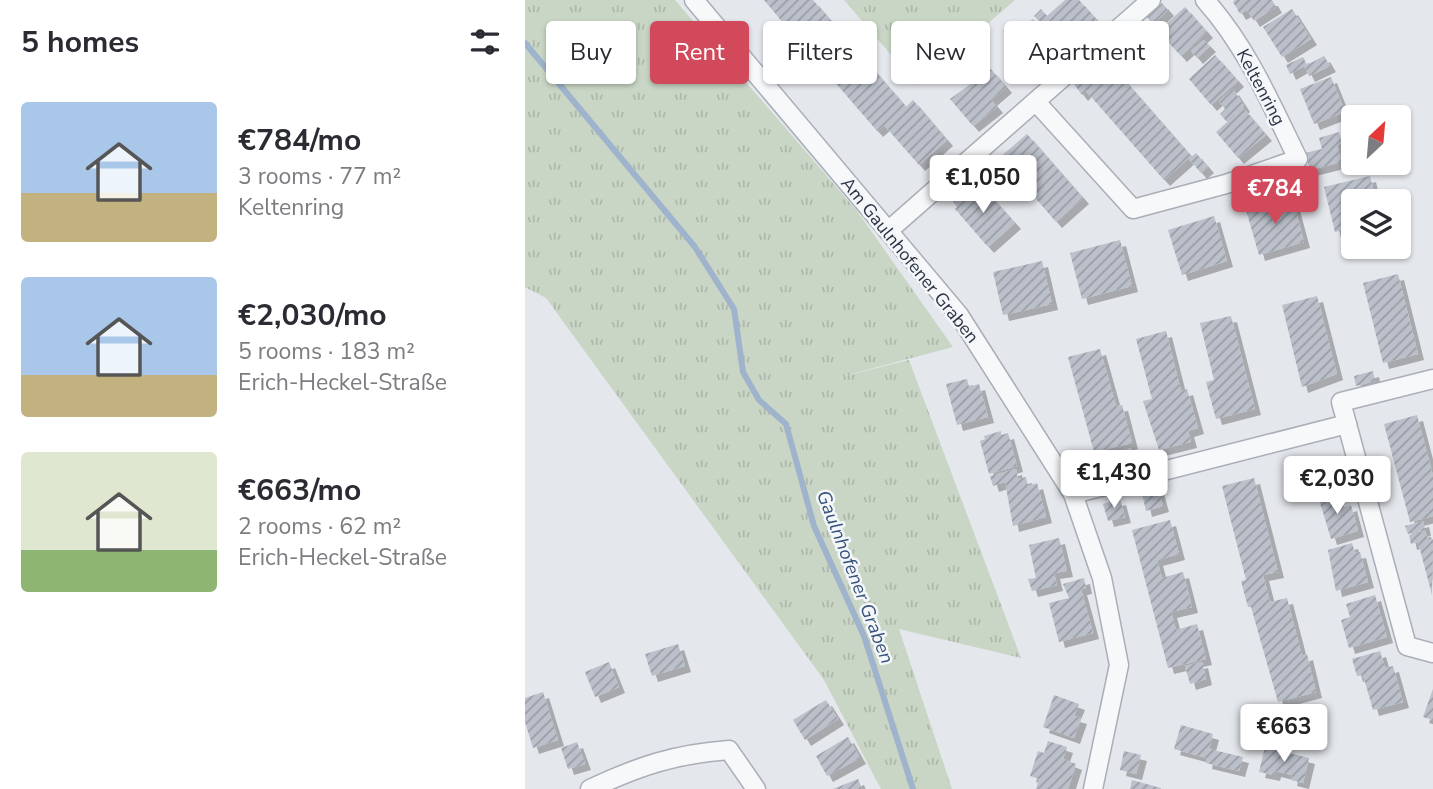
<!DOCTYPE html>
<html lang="en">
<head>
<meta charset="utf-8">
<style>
  :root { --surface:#fff; --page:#f2f2f3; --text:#2b2b33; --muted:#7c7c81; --accent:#d1495b }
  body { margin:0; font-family:"Nunito Sans",sans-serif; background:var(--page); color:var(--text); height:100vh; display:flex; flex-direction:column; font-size:26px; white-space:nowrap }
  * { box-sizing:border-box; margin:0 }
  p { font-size:23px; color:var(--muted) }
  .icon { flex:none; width:38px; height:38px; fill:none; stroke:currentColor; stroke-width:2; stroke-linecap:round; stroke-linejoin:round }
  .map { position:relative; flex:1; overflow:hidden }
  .side { display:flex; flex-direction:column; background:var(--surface); width:525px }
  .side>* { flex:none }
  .banner { position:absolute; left:21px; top:21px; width:665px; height:63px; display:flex; gap:14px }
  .needle { width:46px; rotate:26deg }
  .tools { position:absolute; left:816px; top:105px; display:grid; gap:14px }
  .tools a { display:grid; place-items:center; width:70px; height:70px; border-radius:7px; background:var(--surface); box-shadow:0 2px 5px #0004; font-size:35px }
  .price { position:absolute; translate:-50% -60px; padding:0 16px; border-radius:7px; background:#fff; color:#222; font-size:23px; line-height:46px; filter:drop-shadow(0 2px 4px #0008) }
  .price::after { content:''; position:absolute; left:50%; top:42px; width:21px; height:16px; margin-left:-10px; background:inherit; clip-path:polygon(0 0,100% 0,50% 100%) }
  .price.selected { background:var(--accent); color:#fff }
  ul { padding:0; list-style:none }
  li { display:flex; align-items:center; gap:21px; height:175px; padding:0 21px }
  li span { display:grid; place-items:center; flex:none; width:196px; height:140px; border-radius:7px; color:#555 }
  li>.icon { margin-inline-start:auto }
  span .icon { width:84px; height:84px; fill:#fffc; stroke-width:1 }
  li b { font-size:30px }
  h2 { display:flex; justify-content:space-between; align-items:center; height:84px; padding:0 21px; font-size:30px }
  .tag { padding:0 24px; border-radius:7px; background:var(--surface); box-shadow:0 2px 5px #0004; font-size:24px; line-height:63px }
  .tag.selected { background:var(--accent); color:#fff }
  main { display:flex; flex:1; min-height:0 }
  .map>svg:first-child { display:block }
  .grass { fill:url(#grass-tufts) }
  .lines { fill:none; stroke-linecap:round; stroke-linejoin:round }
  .stream { stroke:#9fb4cc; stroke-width:6 }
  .building { fill:url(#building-hatch); filter:url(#shadow) }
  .street-casing { stroke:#a9aeb7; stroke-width:21 }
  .street { stroke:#f7f8fa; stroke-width:18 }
  .labels { text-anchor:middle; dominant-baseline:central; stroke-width:5; stroke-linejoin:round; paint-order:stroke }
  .street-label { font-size:18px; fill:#2b3445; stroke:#f4f6f9 }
  .water-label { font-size:19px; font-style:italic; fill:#34527a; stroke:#f4f6f9 }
</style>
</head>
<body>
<main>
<section class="side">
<h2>5 homes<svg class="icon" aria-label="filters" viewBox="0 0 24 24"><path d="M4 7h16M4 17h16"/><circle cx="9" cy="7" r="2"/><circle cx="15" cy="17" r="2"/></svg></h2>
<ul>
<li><span style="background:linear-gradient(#a9c7e8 65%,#c2b280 0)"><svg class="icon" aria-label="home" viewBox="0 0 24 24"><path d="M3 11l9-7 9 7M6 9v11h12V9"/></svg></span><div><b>€784/mo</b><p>3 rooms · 77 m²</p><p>Keltenring</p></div></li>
<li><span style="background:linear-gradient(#a9c7e8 70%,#c2b280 0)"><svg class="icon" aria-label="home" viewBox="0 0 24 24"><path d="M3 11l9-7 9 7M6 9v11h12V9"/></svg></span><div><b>€2,030/mo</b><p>5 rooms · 183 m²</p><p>Erich-Heckel-Straße</p></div></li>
<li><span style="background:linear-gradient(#dfe7d0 70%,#8fb573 0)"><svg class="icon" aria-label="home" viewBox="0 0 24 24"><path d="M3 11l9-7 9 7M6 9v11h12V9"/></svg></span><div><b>€663/mo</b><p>2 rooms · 62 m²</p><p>Erich-Heckel-Straße</p></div></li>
</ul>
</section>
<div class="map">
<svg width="908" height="789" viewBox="0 0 908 789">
  <defs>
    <pattern id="grass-tufts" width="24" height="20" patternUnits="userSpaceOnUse" patternTransform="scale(1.75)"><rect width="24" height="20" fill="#c9d6c5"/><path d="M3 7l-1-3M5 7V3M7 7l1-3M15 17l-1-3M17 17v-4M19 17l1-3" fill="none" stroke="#adb8ab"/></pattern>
    <pattern id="building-hatch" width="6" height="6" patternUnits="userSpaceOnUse" patternTransform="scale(1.75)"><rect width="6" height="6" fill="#bbc0ca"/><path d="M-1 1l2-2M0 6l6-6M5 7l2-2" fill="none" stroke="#989da6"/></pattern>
    <filter id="shadow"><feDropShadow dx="6" dy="6" stdDeviation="0" flood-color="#0004"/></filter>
  </defs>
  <rect width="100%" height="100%" fill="#e4e7ec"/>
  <g class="grass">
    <path d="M0,0H150L332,211L428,347L304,380L384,360L496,658L374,629L427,789H356L299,680L21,298L0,287Z"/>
    <path d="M319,0H490L392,85Z"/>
  </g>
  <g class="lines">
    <path class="stream" d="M0,43L170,247L209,309L218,372L234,400L261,424L289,526L339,636L388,789"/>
  </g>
  <g class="building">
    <path d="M239,0H288L313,29L284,54Z"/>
    <path d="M540,0H554L572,20L546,43L525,19L518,25L509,16L516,9L522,16Z"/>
    <path d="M710,0H747L751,7L729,21L722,10L715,14L708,2Z"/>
    <path d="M637,3L643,10L628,24L622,17Z"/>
    <path d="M660,7L682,32L656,56L633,31Z"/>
    <path d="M767,9L786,39L757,57L738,27Z"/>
    <path d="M508,19L521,35L513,41L527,58L504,77L484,54L508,34L500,25Z"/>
    <path d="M679,40L685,46L672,58L666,51Z"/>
    <path d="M324,53L330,60L336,55L381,107L388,100L422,140L394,165L359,125L352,131L302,73Z"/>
    <path d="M582,54L592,65L589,68L666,156L639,180L561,91L557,95L548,83Z"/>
    <path d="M690,55L713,81L686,105L664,79Z"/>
    <path d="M799,56L805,66L784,76L779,66L765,74L761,65L778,57L782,65Z"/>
    <path d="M466,69L481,87L466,100L472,107L448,126L425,99Z"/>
    <path d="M806,77L820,112L789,124L775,89Z"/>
    <path d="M708,89L719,106L701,121L695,114L700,109L694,101Z"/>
    <path d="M718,108L741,135L713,158L691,132Z"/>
    <path d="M814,132L817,143L812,145L817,162L785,170L780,153L797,149L794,138Z"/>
    <path d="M502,134L558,198L531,222L475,157Z"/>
    <path d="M671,153L683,167L676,173L664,159Z"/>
    <path d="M845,176L851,201H828V233L821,235L820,229L810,232L799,187Z"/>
    <path d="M457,186L490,223L463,247L430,209L432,207L428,202L444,188L448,194Z"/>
    <path d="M767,197L779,242L734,255L721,210Z"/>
    <path d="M689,216L702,261L657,275L643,230Z"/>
    <path d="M595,240L607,286L557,299L545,253Z"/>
    <path d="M517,261L527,304L478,315L468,272Z"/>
    <path d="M873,274L893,354L858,363L838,283Z"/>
    <path d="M792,296L812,374L777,387L757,305Z"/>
    <path d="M706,316L730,409L691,419L681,382L689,380L675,323Z"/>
    <path d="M641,331L656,391L662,389L673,428L663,431L666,442L634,450L618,401L627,399L611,339Z"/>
    <path d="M575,349L591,406L597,405L607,443L569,452L543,357Z"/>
    <path d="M848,371L850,381L831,386L829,376Z"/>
    <path d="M442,379L444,387L454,384L463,417L432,425L421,384Z"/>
    <path d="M892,415L908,476V516L885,522L859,424Z"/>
    <path d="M476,431V435L483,433L492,466L464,474L455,441L460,439L459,436Z"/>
    <path d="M606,448L610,463L575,472L571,457Z"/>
    <path d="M815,458L822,484L791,493L783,467Z"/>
    <path d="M491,469L493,479L501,477L503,486L512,483L521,517L488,526L480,482L468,486L465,476Z"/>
    <path d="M729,478L753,572L738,575L745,602L762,598L777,656L782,654L791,692L753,702L726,607H723L716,581L721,580L697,486Z"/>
    <path d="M633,488L638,506L621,511L617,493Z"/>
    <path d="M810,491L815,509L826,505L833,531L806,539L793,496Z"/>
    <path d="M595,499L600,517L583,521L578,504Z"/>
    <path d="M645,520L654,554L632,560L637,578L658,572L667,607L646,612L651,630L672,624L681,659L643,668L607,530Z"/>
    <path d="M898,521L900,530L883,534L880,526Z"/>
    <path d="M900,531L903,540L908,539L907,595L893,542L886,544L884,535Z"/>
    <path d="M534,538L542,571L529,573L532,585L507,591L503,579L511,578L504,545Z"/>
    <path d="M827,543L830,553L835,552L843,582L811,591L803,550Z"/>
    <path d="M559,578L561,588L556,589L568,633L534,642L524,603L544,598L538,584Z"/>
    <path d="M850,595L862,637L824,648L816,620L825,617L821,604Z"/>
    <path d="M153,644L160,666L127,676L120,654Z"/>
    <path d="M855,651L860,668L868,666L878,702L848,710L838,675L832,676L827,659Z"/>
    <path d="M84,662L94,687L70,697L60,672Z"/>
    <path d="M677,662L681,679L665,684L660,666Z"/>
    <path d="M908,689V720L898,717Z"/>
    <path d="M18,692L33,740L8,748L0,722V698Z"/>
    <path d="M529,695L554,704L549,716L556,718L549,738L518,727Z"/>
    <path d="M301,700L313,719L280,740L268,720Z"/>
    <path d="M656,725L688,734L684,749L718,757L714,771L681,763L682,758L649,749Z"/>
    <path d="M323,737L335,758L302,776L291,756Z"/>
    <path d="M523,741L542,747L538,759L551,764L543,789H511L514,779L505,776L513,751L519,753Z"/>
    <path d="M52,742L60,764L43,769L36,748Z"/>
    <path d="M740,747L784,758L778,783L766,780L767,775L750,771L749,775L734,772Z"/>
    <path d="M599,751L616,755L611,774L595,770Z"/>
    <path d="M333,779L337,789H308Z"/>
    <path d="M607,780L636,788V789H605Z"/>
  </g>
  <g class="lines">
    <defs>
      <g id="street">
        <path d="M169,0L434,315L548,494L577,578L594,665L568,789"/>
        <path d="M511,102L608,209L701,184L773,159C746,104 722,47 680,0"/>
        <path d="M363,231L626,0"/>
        <path d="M822,424L882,646L908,653"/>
        <path d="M548,494L822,424L816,402L908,379"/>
        <path d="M65,789C114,766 150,754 204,750L231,789"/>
      </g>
    </defs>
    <use href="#street" class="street-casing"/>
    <use href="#street" class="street"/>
  </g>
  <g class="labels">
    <g class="street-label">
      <text transform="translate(736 87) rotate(62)">Keltenring</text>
      <text transform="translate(385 260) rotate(51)">Am Gaulnhofener Graben</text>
    </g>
    <g class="water-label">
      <text transform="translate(330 577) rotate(69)">Gaulnhofener Graben</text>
    </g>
  </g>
</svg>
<div class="tools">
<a><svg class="needle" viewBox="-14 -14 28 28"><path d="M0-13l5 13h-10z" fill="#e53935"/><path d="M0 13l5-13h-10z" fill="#7c7c81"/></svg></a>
<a><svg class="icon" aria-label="layers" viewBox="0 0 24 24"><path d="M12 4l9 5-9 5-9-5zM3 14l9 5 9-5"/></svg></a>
</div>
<b class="price" style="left:458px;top:215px">€1,050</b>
<b class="price selected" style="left:750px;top:226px">€784</b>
<b class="price" style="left:589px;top:510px">€1,430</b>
<b class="price" style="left:812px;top:516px">€2,030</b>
<b class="price" style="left:759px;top:764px">€663</b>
<div class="banner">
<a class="tag">Buy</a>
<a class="tag selected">Rent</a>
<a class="tag">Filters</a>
<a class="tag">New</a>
<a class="tag">Apartment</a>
</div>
</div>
</main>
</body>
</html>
